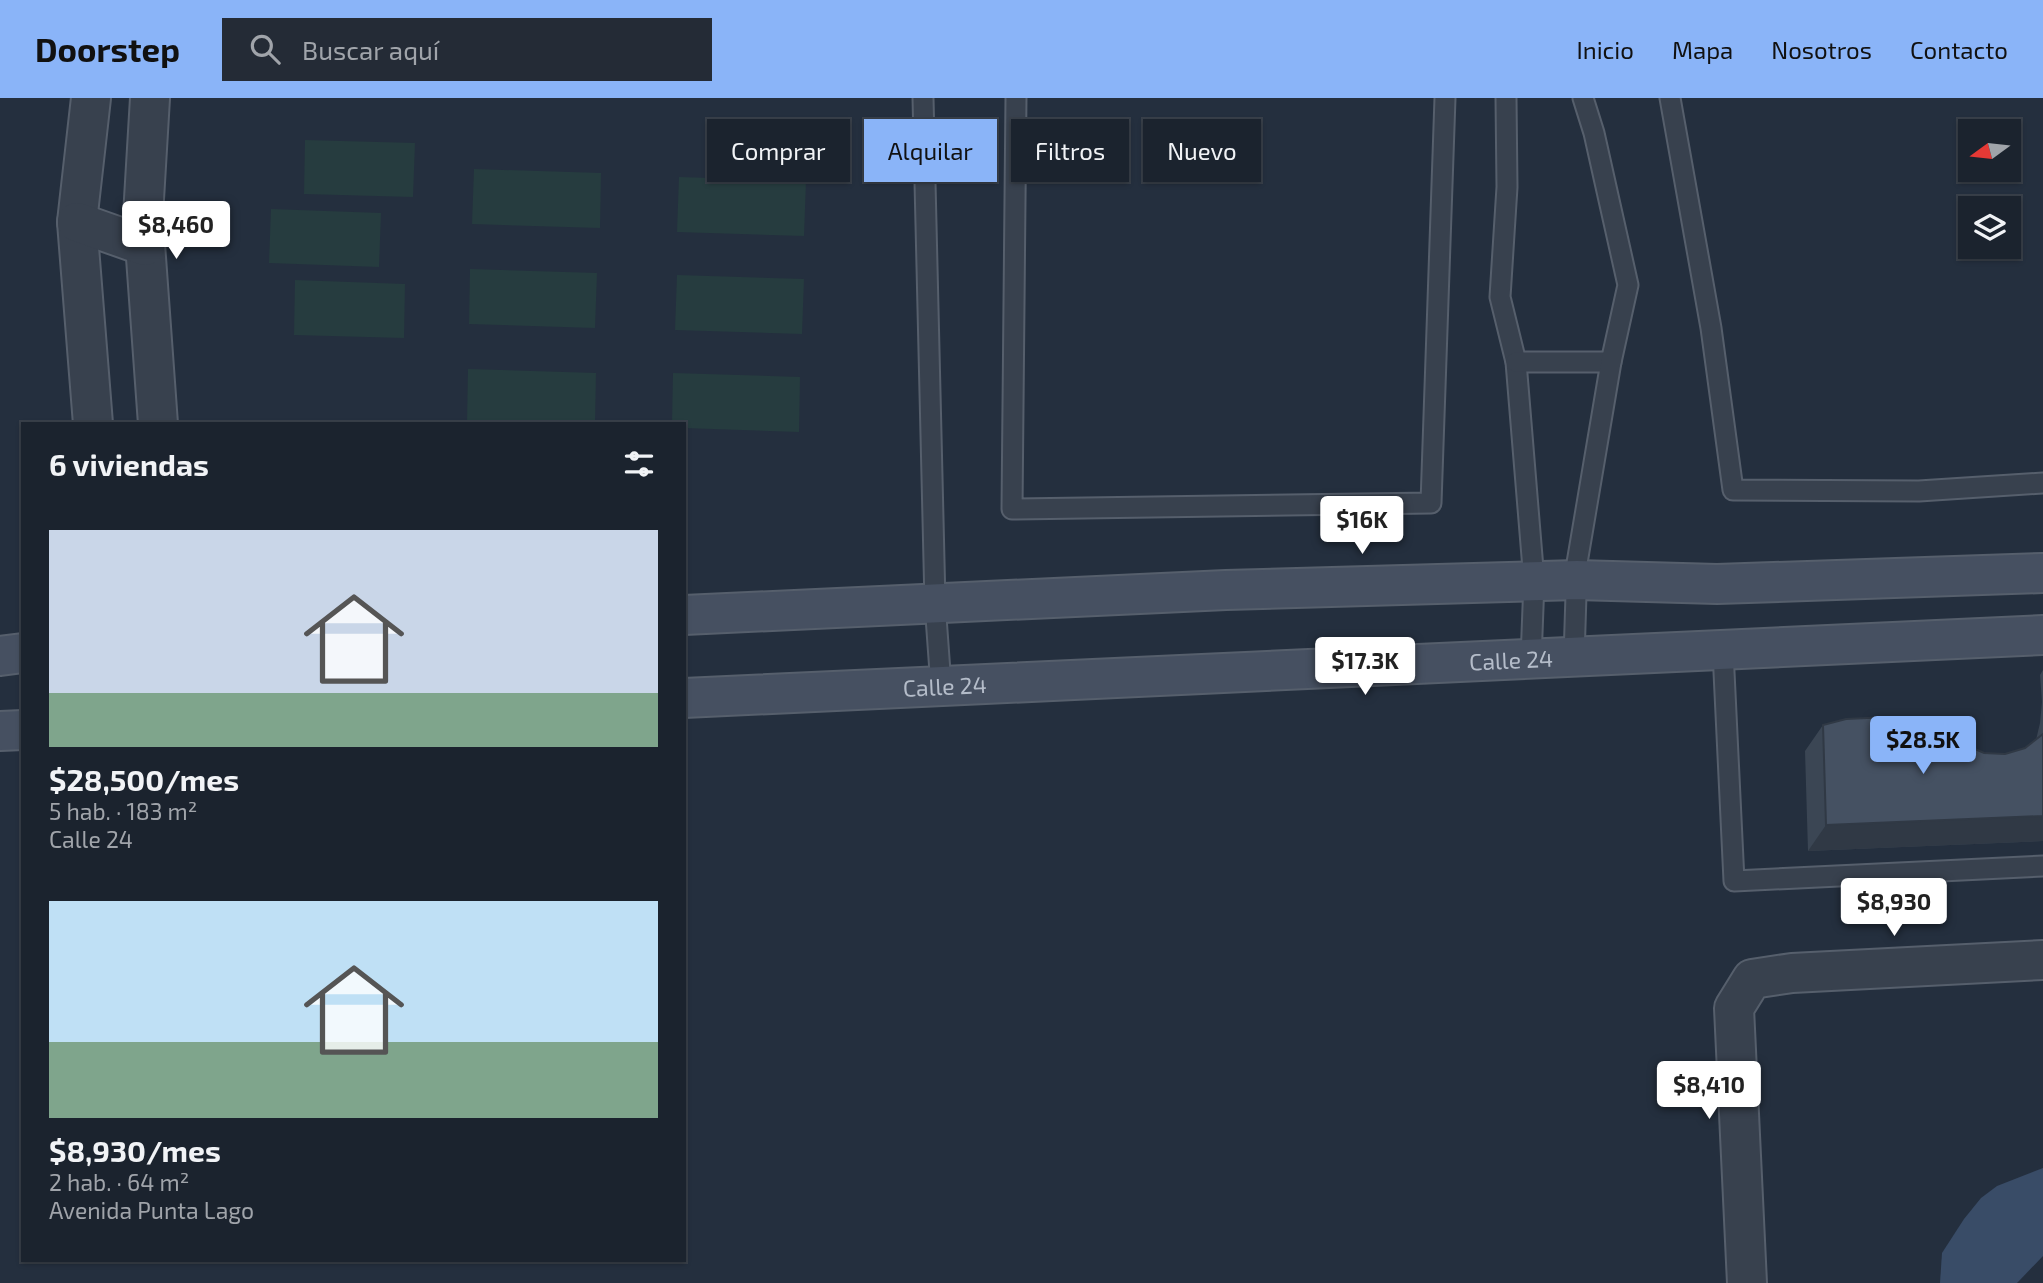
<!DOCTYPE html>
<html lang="es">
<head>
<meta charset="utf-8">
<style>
  :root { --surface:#1b232e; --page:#242b36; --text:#f1f3f6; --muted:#a0a4aa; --line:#39404a; --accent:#8ab4f8 }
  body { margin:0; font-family:"Exo 2",sans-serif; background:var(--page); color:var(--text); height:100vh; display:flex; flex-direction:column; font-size:26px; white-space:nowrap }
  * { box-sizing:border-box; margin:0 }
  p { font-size:23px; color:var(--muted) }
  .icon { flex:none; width:38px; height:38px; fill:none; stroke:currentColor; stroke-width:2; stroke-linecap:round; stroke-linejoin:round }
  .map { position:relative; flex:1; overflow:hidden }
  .drawer { position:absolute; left:21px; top:324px; width:665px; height:840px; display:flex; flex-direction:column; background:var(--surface); border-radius:0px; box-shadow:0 2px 5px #0004,0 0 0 2px var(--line) }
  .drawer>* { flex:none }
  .top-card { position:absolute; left:707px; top:21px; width:665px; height:63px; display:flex; gap:14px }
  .needle { width:46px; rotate:255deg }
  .tools { position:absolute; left:1958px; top:21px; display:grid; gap:14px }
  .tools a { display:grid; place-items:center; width:63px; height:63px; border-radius:0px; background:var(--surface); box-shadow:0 2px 5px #0004,0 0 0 2px var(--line); font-size:35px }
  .price { position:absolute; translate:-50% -60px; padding:0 16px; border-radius:7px; background:#fff; color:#222; font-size:23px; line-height:46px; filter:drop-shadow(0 2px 4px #0008) }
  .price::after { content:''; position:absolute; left:50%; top:42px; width:21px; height:16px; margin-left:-10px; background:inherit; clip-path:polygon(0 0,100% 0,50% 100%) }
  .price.current { background:var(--accent); color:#111 }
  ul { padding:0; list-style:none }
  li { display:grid; align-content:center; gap:14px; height:371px; padding:0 28px }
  li span { display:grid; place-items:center; height:217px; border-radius:0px; color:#555 }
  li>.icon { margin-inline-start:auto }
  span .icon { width:126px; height:126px; fill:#fffc; stroke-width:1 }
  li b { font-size:30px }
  h2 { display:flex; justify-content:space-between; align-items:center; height:84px; padding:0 28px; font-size:30px }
  .chip { padding:0 24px; border-radius:0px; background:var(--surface); box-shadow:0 2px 5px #0004,0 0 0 2px var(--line); font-size:24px; line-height:63px }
  .chip.current { background:var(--accent); color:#111 }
  header { display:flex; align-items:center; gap:42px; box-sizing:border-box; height:98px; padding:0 35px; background:var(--accent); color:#111 }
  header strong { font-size:33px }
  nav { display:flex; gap:38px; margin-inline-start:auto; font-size:24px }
  .search { width:490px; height:63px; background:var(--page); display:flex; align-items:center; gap:18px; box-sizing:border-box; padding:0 24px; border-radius:0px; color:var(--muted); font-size:26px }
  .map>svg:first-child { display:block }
  .green { fill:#263c3f }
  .water { fill:#394c67 }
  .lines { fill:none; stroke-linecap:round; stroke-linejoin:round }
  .lane-casing { stroke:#565f6c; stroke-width:23 }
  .street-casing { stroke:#565f6c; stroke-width:42 }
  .secondary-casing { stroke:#565f6c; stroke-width:42 }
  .lane { stroke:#38414e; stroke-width:19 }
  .street { stroke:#38414e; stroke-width:38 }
  .secondary { stroke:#465061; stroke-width:38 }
  .wall { fill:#3b4654 }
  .shaded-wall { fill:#303945 }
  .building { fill:#455162; stroke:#303945; stroke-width:2 }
  .labels { text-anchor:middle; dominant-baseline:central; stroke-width:5; stroke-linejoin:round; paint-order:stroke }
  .street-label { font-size:23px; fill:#b4bcc9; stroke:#1d2633 }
</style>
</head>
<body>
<header>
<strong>Doorstep</strong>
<div class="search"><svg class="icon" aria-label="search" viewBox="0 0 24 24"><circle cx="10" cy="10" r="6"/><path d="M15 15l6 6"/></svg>Buscar aquí</div>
<nav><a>Inicio</a><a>Mapa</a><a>Nosotros</a><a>Contacto</a></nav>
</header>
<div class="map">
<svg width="2043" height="1185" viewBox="0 0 2043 1185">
  <rect width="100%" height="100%" fill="#242f3e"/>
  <g class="green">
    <path d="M305,42L415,45L413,99L304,96Z"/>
    <path d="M474,71L601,75L600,130L472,126Z"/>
    <path d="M679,79L806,83L804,138L677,134Z"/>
    <path d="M271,111L381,115L379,169L269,165Z"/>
    <path d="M470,171L597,175L595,230L469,226Z"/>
    <path d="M677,177L804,181L802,236L675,232Z"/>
    <path d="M295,182L405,186L404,240L294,237Z"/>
    <path d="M468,271L596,275L595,325H467Z"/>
    <path d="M673,275L800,279L799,334L684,330V326L672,325Z"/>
  </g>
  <path class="water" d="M2043,1070V1158L2017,1185H1940L1942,1155L1964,1121L1981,1100L1997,1088Z"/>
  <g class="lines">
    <defs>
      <g id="lane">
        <path d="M923,0L935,505L941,588"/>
        <path d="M1016,0L1012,411L1431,405L1445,0"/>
        <path d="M1506,0L1507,89L1500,199L1516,264L1534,483L1531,562"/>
        <path d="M1670,0L1711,230L1733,392L1919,393L2043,385"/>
        <path d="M1516,264H1611"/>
        <path d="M1723,553L1734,783L2043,768"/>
        <path d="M1574,560L1577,465L1611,264L1628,187L1594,35L1583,0"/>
      </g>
      <g id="street">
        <path d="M91,0L77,124L93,326"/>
        <path d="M150,0L143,118L158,326"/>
        <path d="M77,124L145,148"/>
        <path d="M1747,1185L1734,910L1752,881L1792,875L2043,862"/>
      </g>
      <g id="secondary">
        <path d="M684,517L1226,492L1577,482L1717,486L2043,475"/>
        <path d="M0,558L23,555"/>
        <path id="s1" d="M684,600L2043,537"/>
        <path d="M0,633L23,632"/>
      </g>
    </defs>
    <use href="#lane" class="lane-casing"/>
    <use href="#street" class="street-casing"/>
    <use href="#secondary" class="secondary-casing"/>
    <use href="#lane" class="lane"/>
    <use href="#street" class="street"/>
    <use href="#secondary" class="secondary"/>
  </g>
  <path class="wall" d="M2043,572V743L1808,753L1805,653L1823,627L1984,655L2005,656L2025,650L2036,642L2040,625L2042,604L2040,577Z"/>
  <path class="shaded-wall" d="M2043,718V743L1808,753L1826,727Z"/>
  <path class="building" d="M1888,619L1919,626L1984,655L2005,656L2025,650L2043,636V718L1826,727L1823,627L1846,621Z"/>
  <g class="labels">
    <g class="street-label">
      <text stroke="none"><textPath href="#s1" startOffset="828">Calle 24</textPath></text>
      <text stroke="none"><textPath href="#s1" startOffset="261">Calle 24</textPath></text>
    </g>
  </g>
</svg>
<div class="tools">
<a><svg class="needle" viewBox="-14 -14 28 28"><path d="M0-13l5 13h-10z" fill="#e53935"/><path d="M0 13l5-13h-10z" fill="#a0a4aa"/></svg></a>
<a><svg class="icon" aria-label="layers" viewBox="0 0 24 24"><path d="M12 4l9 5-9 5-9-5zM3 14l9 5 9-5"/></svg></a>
</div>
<b class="price" style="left:176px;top:163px">$8,460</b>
<b class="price" style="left:1362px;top:458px">$16K</b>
<b class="price" style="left:1365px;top:599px">$17.3K</b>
<b class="price current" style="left:1923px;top:678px">$28.5K</b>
<b class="price" style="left:1894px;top:840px">$8,930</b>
<b class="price" style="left:1709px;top:1023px">$8,410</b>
<div class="top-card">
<a class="chip">Comprar</a>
<a class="chip current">Alquilar</a>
<a class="chip">Filtros</a>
<a class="chip">Nuevo</a>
</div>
<section class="drawer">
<h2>6 viviendas<svg class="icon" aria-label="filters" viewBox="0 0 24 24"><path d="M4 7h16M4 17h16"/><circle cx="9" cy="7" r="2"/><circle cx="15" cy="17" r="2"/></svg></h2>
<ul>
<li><span style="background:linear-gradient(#c9d6e8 75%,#7fa58c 0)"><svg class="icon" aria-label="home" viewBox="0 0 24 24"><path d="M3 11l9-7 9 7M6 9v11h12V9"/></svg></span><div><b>$28,500/mes</b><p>5 hab. · 183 m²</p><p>Calle 24</p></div></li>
<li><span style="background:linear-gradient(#bfe0f5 65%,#7fa58c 0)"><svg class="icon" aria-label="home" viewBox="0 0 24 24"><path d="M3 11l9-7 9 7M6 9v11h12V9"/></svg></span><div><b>$8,930/mes</b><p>2 hab. · 64 m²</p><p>Avenida Punta Lago</p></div></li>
</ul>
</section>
</div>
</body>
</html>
